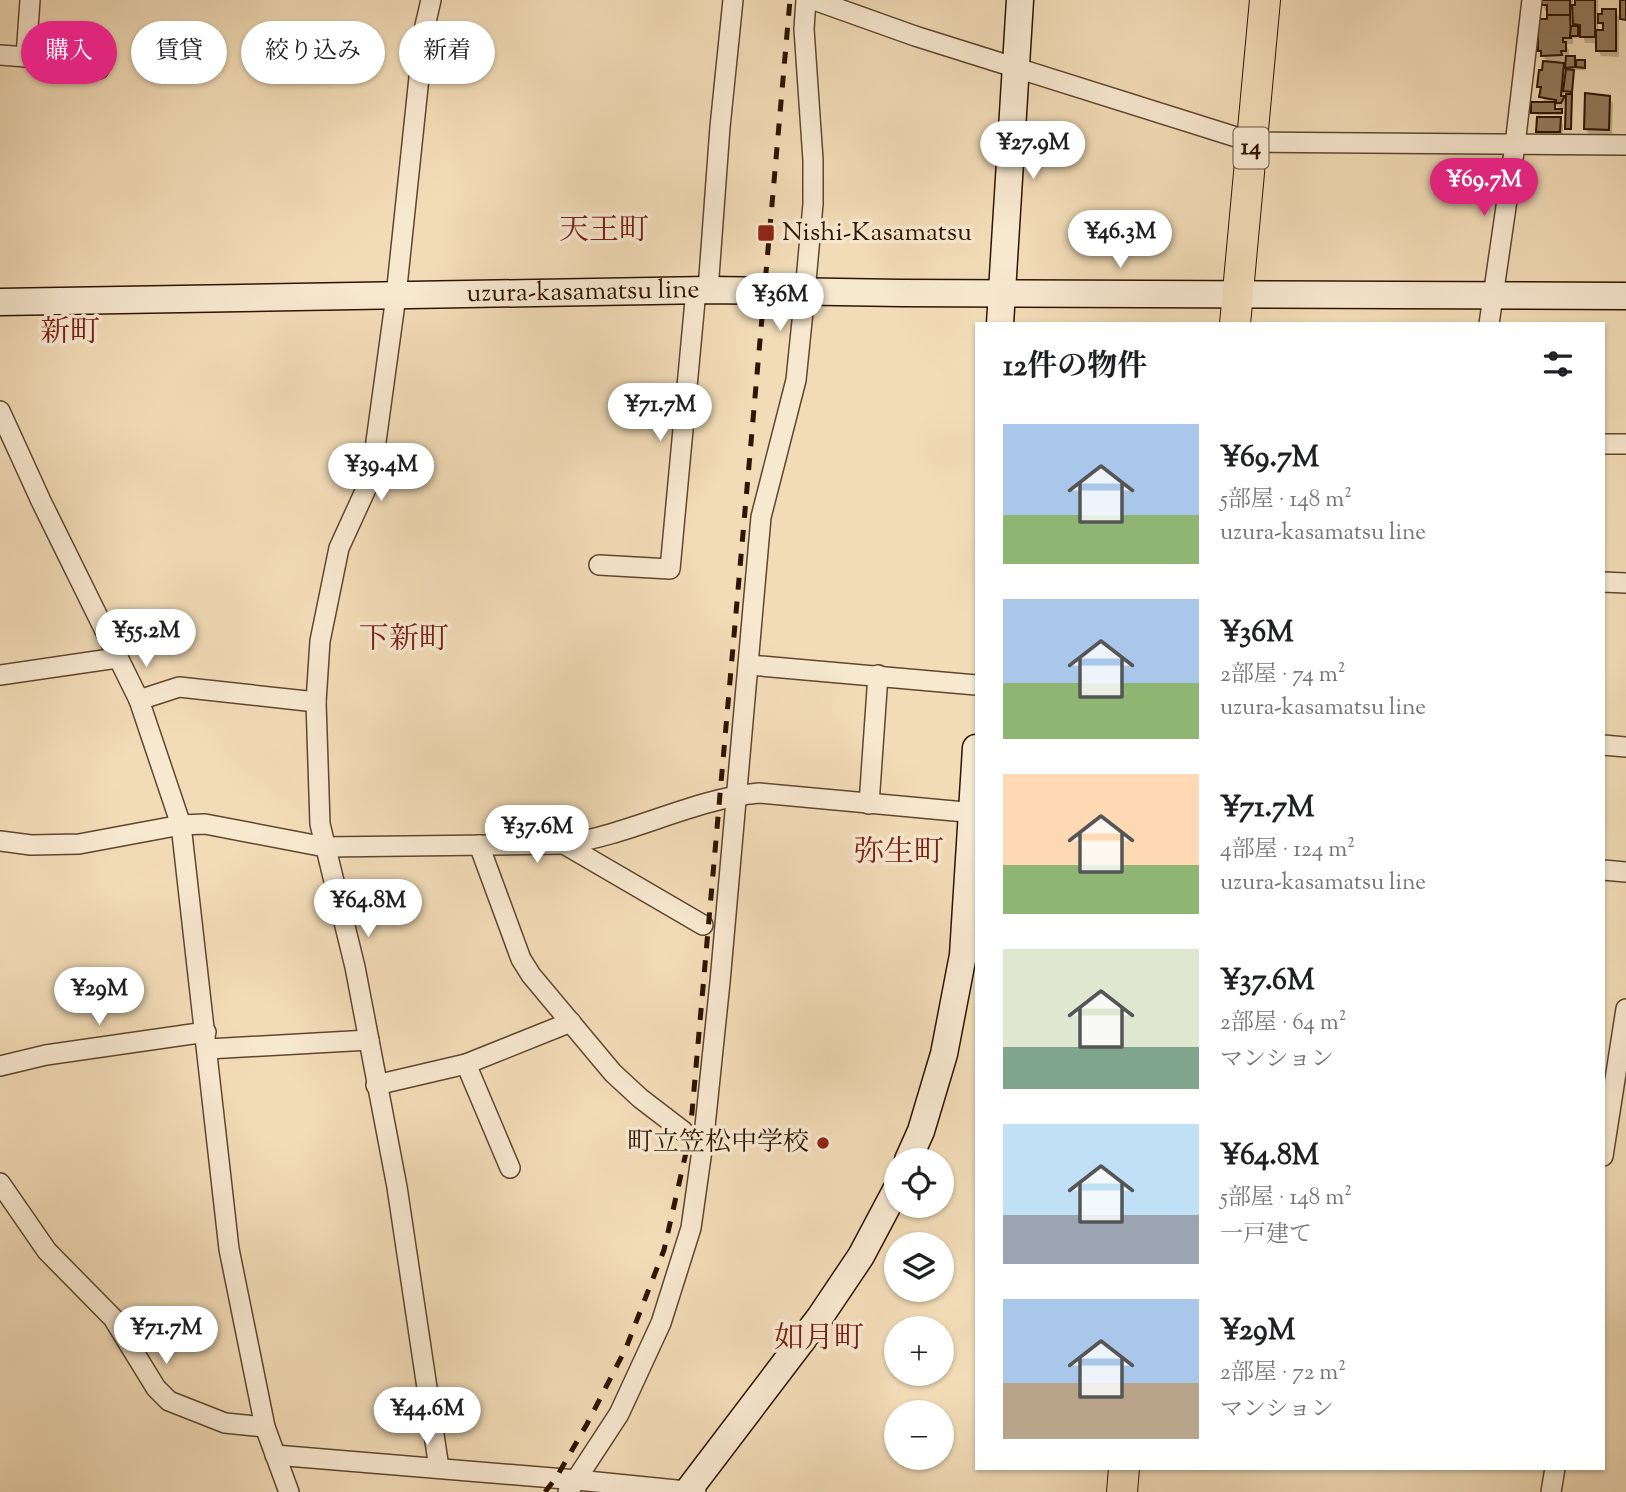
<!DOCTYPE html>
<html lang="ja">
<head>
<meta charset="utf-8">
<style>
  :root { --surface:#fff; --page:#f2f2f2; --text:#202124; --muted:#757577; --accent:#db2777 }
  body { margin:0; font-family:"Sorts Mill Goudy","Noto Serif JP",serif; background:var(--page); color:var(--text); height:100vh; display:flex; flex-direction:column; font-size:26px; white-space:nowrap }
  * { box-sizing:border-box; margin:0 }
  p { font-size:23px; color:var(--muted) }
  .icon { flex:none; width:38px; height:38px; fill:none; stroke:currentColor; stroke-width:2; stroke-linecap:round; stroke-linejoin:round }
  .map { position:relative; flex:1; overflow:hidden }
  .panel { position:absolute; left:975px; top:322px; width:630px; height:1148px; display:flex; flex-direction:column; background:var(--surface); border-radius:0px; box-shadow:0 2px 5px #0004 }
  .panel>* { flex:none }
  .banner { position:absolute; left:21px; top:21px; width:665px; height:63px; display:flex; gap:14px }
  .buttons { position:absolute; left:884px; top:1148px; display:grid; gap:14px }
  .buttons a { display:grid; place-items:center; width:70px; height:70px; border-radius:50%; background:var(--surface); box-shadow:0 2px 5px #0004; font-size:35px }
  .price { position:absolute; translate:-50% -60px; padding:0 16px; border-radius:24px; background:#fff; color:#222; font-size:23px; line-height:46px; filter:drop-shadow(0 2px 4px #0008) }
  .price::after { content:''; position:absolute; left:50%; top:42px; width:21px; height:16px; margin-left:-10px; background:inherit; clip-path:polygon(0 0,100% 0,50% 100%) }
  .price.selected { background:var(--accent); color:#fff }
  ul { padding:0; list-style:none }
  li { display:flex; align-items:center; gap:21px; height:175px; padding:0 28px }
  li span { display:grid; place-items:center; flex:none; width:196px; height:140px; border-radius:0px; color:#555 }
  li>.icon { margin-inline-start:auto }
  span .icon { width:84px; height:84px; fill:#fffc; stroke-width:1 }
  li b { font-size:30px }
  h2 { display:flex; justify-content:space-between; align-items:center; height:84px; padding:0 28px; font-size:30px }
  .chip { padding:0 24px; border-radius:32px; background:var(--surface); box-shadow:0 2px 5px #0004; font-size:24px; line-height:63px }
  .chip.selected { background:var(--accent); color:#fff }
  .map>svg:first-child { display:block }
  .shadow { fill:#0003; fill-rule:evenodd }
  .building { fill:#947c5f; stroke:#2e1500; stroke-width:2 }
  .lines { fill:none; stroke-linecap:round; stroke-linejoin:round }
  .street-casing { stroke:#5f472e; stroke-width:22 }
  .secondary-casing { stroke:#2e1500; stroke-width:29 }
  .primary-casing { stroke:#2e1500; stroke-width:32 }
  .street { stroke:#f7e8d0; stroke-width:19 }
  .secondary { stroke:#f7e8d0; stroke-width:26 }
  .primary { stroke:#f2dcb7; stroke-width:30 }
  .rail { stroke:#2e1500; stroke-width:5; stroke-dasharray:12 12; stroke-linecap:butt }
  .poi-dot { fill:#8f2418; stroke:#f7e8d0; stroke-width:2.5 }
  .labels { text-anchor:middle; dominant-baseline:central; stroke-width:7; stroke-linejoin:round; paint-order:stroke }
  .shield { fill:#f7e8d0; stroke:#6a543e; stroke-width:2 }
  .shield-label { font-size:24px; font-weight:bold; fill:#2e1500 }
  .poi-label { font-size:26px; fill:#2e1500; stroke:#f7e8d0; text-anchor:start }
  .street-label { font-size:26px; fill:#2e1500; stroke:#f7e8d0 }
  .quarter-label { font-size:30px; fill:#7a1f14; stroke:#f7e8d0 }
</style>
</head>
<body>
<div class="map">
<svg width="1626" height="1492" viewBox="0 0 1626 1492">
  <rect width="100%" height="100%" fill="#f2dcb7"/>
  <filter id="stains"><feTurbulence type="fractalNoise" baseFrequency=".00286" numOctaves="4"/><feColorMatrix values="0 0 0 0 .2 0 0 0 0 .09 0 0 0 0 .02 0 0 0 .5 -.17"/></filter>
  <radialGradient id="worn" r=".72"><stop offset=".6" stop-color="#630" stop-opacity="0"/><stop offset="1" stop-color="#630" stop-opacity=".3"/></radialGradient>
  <g class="shadow">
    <path d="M1542,0H1573V7H1577V0H1598V16L1615,11L1619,17V57L1601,56L1598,50V43H1585L1582,30H1578V38H1573V44H1566L1569,50V58H1574L1576,61L1584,62L1585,64V70H1571L1574,74L1572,94L1569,93L1572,99L1571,131L1567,129L1568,105H1564V109H1561L1556,105V111H1561L1562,115H1540V118L1560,119L1563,125V138L1542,137L1538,131V115L1532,112L1545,104L1539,87L1548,63L1540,51L1549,21V11H1545ZM1598,19L1605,32H1598ZM1555,61H1567V71L1563,65L1555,63ZM1564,93H1568V105L1564,98Z"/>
    <path d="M1609,97L1613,104L1612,135H1589L1586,129Z"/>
  </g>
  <g class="building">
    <path d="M1540,0H1570V15H1547V5H1540Z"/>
    <path d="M1575,0H1595V37H1580V25L1573,24L1572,5H1575Z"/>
    <path d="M1620,0H1626V20L1620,19Z"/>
    <path d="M1602,9H1616V51H1596V30H1603V23H1598V14H1602Z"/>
    <path d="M1547,15H1570L1571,38H1563V42H1566V51H1561L1562,55L1541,56V51H1538V19H1547Z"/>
    <path d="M1571,26H1578V36H1570Z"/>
    <path d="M1566,56H1575V67L1565,68Z"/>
    <path d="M1576,60H1585V68L1576,67Z"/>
    <path d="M1543,61L1564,63L1561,96H1565L1561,103H1556V100L1539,97L1541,87H1537L1539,70H1542Z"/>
    <path d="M1566,69L1574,70L1572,92L1563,91Z"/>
    <path d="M1585,93L1610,96L1609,130L1584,129Z"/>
    <path d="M1566,94H1572L1571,129H1565Z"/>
    <path d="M1531,102H1555V109H1562V113H1531Z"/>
    <path d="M1537,117H1561L1560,132H1536Z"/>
  </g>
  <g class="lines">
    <defs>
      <g id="street">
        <path d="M431,0L424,30L396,296L371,478L339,548L320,641L316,702L320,824L355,967L397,1187L439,1468"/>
        <path d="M814,0L915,36L1252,142L1626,145"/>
        <path d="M0,55L26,57L99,69"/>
        <path d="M26,57L30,0"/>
        <path d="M708,290L720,127L733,0"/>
        <path d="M1489,324L1515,145L1532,0"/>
        <path d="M0,411L41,501L139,700L181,825L229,1249L265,1427L289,1492"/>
        <path d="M1603,444H1626"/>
        <path d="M599,565L670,569L696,290"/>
        <path d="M1603,582L1626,583"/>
        <path d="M749,665L976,685"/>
        <path d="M0,675L117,658"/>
        <path d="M139,700L179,687L316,702"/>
        <path d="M1603,745L1626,747"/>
        <path d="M869,804L878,675"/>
        <path d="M0,841L31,845L79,844L181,825L205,824L325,847L564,844C631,835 692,799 759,793L976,813"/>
        <path d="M564,844L703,925"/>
        <path d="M479,845L521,959L531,975L613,1073L640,1098L683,1131"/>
        <path d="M1603,870L1626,872"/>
        <path d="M208,1049L369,1040"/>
        <path d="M466,1064L510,1168"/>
        <path d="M0,1066L46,1055L206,1032"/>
        <path d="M376,1085L466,1064L571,1022"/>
        <path d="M1603,1156L1626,1009"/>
        <path d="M0,1183L47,1251L113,1318L156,1388L169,1401L225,1423L265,1427"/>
        <path d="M275,1455L577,1480L696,1492"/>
        <path d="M568,1492L619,1414L661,1323L691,1228L704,1136L720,982L761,517L796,380L805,292L813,204V160L804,29L806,0"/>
        <path d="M1551,1492L1555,1468"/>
      </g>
      <g id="secondary">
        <path id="s1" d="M0,302L708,290L901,293L1626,296"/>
        <path d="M1000,324L1020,0"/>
        <path d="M908,1160L921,1131L944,1054L963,955L976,748"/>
        <path d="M687,1492L820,1317L861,1256L896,1190"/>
      </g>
      <g id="primary">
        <path d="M1235,324L1265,0"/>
        <path d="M1122,1492L1124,1468"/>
      </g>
    </defs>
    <use href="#street" class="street-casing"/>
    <use href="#secondary" class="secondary-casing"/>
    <use href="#primary" class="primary-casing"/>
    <use href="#street" class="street"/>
    <use href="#secondary" class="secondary"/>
    <use href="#primary" class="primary"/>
    <path class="rail" d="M545,1492L556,1478L587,1424L626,1348L664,1250L690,1135L790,0"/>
  </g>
  <g class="poi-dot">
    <rect x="757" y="224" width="18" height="18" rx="3.5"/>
    <circle cx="823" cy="1143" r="7"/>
  </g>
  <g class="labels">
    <rect class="shield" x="1233.5" y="127.5" width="35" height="41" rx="5"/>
    <g class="shield-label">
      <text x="1251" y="148">14</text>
    </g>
    <g class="poi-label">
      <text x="782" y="233">Nishi-Kasamatsu</text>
      <text x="809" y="1143" text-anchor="end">町立笠松中学校</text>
    </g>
    <g class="street-label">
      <text stroke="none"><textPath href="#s1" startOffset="583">uzura-kasamatsu line</textPath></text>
    </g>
    <g class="quarter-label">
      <text x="604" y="231">天王町</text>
      <text x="70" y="333">新町</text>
      <text x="404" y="640">下新町</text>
      <text x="899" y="853">弥生町</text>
      <text x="819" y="1339">如月町</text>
    </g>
  </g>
  <rect width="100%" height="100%" filter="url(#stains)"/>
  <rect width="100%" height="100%" fill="url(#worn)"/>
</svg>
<div class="buttons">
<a><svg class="icon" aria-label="locate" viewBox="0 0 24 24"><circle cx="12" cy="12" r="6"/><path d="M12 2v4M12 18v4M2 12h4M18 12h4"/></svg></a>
<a><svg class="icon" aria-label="layers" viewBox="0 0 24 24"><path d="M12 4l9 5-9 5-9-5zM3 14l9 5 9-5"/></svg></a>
<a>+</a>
<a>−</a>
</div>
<b class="price" style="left:1033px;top:181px">¥27.9M</b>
<b class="price selected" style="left:1484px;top:218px">¥69.7M</b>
<b class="price" style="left:1120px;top:270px">¥46.3M</b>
<b class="price" style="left:780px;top:333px">¥36M</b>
<b class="price" style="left:660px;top:443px">¥71.7M</b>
<b class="price" style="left:381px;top:503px">¥39.4M</b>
<b class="price" style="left:146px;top:669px">¥55.2M</b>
<b class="price" style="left:537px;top:865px">¥37.6M</b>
<b class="price" style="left:368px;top:939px">¥64.8M</b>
<b class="price" style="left:99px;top:1027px">¥29M</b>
<b class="price" style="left:166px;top:1366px">¥71.7M</b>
<b class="price" style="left:427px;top:1447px">¥44.6M</b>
<div class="banner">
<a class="chip selected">購入</a>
<a class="chip">賃貸</a>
<a class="chip">絞り込み</a>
<a class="chip">新着</a>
</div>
<section class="panel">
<h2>12件の物件<svg class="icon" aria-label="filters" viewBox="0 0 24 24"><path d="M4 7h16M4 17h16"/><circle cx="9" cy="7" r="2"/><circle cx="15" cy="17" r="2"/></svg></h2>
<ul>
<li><span style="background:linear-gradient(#a9c7e8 65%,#8fb573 0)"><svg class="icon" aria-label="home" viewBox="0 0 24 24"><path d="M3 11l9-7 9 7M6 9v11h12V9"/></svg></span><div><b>¥69.7M</b><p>5部屋 · 148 m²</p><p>uzura-kasamatsu line</p></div></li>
<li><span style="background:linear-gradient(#a9c7e8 60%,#8fb573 0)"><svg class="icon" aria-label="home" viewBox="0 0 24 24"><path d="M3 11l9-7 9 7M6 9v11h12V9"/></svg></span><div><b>¥36M</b><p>2部屋 · 74 m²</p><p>uzura-kasamatsu line</p></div></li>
<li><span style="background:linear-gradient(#ffd9b3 65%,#8fb573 0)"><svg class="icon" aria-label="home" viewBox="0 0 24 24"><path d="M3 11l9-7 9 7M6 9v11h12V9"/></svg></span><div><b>¥71.7M</b><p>4部屋 · 124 m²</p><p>uzura-kasamatsu line</p></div></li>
<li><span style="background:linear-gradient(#dfe7d0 70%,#7fa58c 0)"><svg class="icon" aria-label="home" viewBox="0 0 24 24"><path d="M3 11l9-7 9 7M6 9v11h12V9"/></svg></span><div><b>¥37.6M</b><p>2部屋 · 64 m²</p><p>マンション</p></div></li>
<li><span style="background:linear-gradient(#bfe0f5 65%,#9aa5b1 0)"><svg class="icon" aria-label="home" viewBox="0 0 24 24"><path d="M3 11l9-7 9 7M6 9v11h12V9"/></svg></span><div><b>¥64.8M</b><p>5部屋 · 148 m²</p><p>一戸建て</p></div></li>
<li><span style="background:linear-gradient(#a9c7e8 60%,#b9a48a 0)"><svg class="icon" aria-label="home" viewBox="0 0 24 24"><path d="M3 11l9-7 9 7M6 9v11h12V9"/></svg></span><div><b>¥29M</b><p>2部屋 · 72 m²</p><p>マンション</p></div></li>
</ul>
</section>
</div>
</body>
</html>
